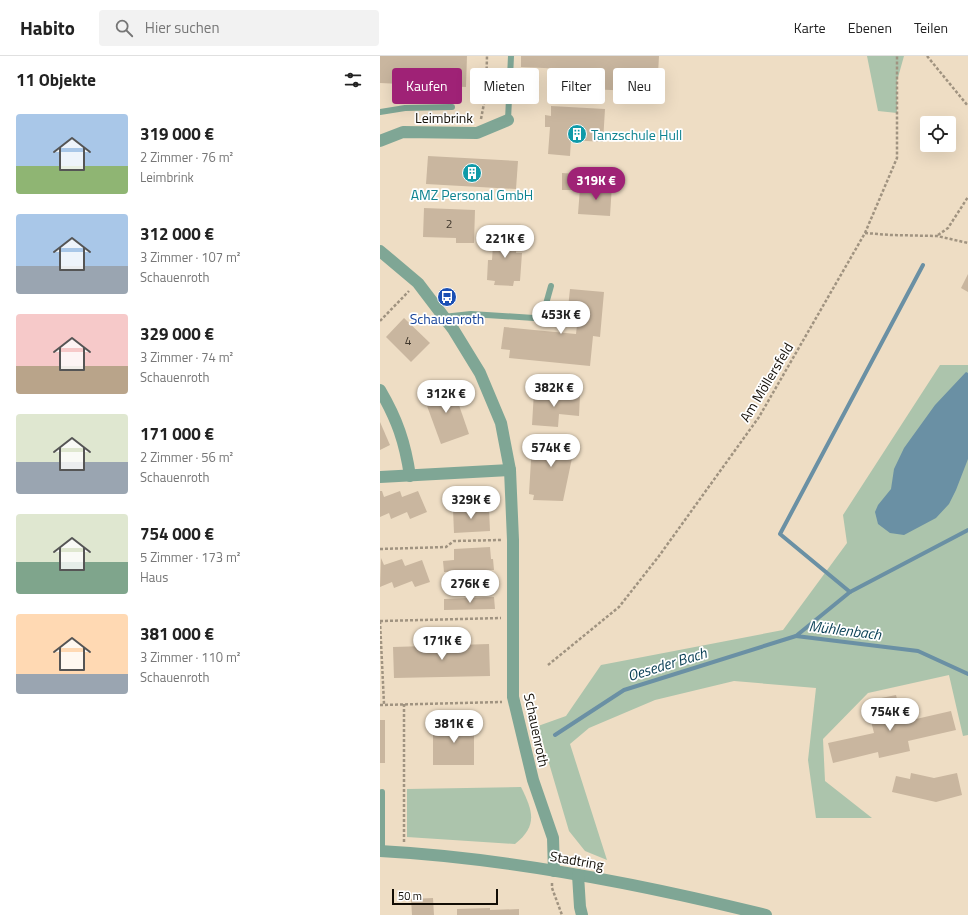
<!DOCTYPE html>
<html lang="de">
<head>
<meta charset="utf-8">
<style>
  :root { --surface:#fff; --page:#f2f2f2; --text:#222; --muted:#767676; --line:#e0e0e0; --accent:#9f2276 }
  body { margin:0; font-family:"Titillium Web",sans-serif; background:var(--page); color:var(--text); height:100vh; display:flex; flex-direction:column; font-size:15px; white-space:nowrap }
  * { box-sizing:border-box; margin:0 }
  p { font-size:13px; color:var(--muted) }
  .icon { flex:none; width:22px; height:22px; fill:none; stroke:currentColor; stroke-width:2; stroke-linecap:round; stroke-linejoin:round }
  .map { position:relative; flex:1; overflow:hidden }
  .drawer { display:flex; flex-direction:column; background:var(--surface); width:380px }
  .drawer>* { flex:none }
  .banner { position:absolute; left:12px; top:12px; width:380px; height:36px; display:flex; gap:8px }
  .buttons { position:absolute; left:540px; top:60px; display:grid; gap:8px }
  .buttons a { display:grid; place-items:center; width:36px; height:36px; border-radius:4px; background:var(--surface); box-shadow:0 4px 16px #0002; font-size:20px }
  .scale { position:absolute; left:12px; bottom:10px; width:106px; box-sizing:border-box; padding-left:4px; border:2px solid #120d05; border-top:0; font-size:11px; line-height:14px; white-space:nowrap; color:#120d05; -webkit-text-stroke:3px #fff; paint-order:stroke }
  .price { position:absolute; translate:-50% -34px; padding:0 9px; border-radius:14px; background:#fff; color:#222; font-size:13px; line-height:26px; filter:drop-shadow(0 1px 2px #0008) }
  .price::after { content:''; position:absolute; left:50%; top:24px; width:12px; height:9px; margin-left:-6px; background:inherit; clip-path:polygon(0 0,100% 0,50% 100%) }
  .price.selected { background:var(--accent); color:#fff }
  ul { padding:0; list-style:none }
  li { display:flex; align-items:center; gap:12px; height:100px; padding:0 16px }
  li span { display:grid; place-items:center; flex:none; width:112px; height:80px; border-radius:4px; color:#555 }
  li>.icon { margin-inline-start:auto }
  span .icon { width:48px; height:48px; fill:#fffc; stroke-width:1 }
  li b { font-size:17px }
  h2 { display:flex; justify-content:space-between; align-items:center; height:48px; padding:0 16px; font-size:17px }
  .pill { padding:0 14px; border-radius:4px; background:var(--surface); box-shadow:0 4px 16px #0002; font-size:14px; line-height:36px }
  .pill.selected { background:var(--accent); color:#fff }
  header { display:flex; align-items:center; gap:24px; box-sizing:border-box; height:56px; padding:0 20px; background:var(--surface); border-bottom:1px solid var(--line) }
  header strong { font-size:19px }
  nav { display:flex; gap:22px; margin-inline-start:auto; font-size:14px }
  .search { width:280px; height:36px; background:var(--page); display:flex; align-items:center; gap:10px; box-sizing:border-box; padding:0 14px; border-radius:4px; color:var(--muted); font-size:15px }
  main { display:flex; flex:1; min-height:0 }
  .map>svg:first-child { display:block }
  .green { fill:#acc4ac }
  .water { fill:#6a90a4 }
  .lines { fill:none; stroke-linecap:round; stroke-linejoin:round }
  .stream { stroke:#6a90a4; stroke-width:4 }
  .building { fill:#c9b69f }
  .path { stroke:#a09380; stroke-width:2.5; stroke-dasharray:3 2; stroke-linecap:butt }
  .service { stroke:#7fa695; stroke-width:6 }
  .minor { stroke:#7fa695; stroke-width:12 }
  .labels { text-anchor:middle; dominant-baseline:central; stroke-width:3.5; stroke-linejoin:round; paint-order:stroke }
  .number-label { font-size:12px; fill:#40372c }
  .street-label { font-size:14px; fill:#120d05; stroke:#fff }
  .culture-label { font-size:14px; fill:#0d838f; stroke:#fff; text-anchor:start }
  .transit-label { font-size:14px; fill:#164399; stroke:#fff }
  .water-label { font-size:15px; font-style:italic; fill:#063d53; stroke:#fff }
</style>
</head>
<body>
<header>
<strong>Habito</strong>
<div class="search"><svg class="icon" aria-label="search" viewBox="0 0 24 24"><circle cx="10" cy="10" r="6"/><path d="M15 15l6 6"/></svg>Hier suchen</div>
<nav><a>Karte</a><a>Ebenen</a><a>Teilen</a></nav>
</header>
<main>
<section class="drawer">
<h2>11 Objekte<svg class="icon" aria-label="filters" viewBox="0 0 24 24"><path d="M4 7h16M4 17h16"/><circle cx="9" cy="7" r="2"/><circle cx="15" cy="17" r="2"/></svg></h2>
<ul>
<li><span style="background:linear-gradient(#a9c7e8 65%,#8fb573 0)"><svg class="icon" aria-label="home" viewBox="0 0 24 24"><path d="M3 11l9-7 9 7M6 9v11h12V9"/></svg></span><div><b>319 000 €</b><p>2 Zimmer · 76 m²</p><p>Leimbrink</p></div></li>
<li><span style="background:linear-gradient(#a9c7e8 65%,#9aa5b1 0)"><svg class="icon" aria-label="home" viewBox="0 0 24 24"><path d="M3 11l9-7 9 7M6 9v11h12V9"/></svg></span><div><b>312 000 €</b><p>3 Zimmer · 107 m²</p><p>Schauenroth</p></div></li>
<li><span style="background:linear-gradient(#f6c9c9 65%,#b9a48a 0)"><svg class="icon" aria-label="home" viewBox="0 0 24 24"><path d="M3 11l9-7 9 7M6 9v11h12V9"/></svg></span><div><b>329 000 €</b><p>3 Zimmer · 74 m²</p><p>Schauenroth</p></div></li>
<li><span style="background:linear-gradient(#dfe7d0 60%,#9aa5b1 0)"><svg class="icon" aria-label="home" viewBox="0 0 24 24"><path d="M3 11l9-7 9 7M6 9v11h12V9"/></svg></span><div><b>171 000 €</b><p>2 Zimmer · 56 m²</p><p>Schauenroth</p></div></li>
<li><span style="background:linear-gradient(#dfe7d0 60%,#7fa58c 0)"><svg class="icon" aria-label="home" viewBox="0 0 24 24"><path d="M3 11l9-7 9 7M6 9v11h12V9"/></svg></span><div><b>754 000 €</b><p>5 Zimmer · 173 m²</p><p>Haus</p></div></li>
<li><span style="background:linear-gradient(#ffd9b3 75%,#9aa5b1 0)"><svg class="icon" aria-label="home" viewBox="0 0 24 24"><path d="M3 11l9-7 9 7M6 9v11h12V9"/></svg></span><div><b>381 000 €</b><p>3 Zimmer · 110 m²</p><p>Schauenroth</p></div></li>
</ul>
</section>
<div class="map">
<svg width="588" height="859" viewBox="0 0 588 859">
  <rect width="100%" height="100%" fill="#eeddc4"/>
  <g class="green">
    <path d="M487,0H524L517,25V57L498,55Z"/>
    <path d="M560,309H588V679L583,680L569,619L488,637L443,683L445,725L492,762H436L428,704L436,632L354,625L275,644L209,672L190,688L227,804L205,795L189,775L158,670L186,660L221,609L403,574L467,487L463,459Z"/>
    <path d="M141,731C153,755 158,770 135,788L27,781V733Z"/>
  </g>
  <path class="water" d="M586,316L588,317V403L576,434L569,448L556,462L524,479L510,477L498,468L495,456L498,449L511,433L514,413L524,392L555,349Z"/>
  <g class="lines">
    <g class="stream">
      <path d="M588,474L470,536L416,580L538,595L588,618"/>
      <path d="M470,536L400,478L543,209"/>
      <path d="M175,679L244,634L416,580"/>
    </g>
  </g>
  <g class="building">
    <path d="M0,0H87L86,31L0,27Z"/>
    <path d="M141,0H279L277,36L185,32L186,13L141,11Z"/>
    <path d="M171,50L225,53L223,86L191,84L190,100L168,98L170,71H165V59L171,60Z"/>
    <path d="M48,100L138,105L136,133L46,128Z"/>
    <path d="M182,117L199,118L198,134H182Z"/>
    <path d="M218,127L232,128L230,160L198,158L200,132L217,134Z"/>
    <path d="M44,152L95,154L94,187H76V182L43,181Z"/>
    <path d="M114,174L138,176L136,197H142L140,225H134L133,230L114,229L115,225L107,224L108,204H112Z"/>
    <path d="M588,218V236L581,232Z"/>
    <path d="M190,233L224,236L220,281L213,280L210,310L129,302L130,294L121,293L124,271L196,278L199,252H188Z"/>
    <path d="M24,262L50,287L31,306L6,281Z"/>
    <path d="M72,329L89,378L61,388L43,339Z"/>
    <path d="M154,335L200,339L199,360L179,358L178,371L152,369Z"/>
    <path d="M0,366L10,389L0,394Z"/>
    <path d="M168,381L196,383L183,445L153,444L154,439L149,438L152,387Z"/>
    <path d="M0,435H2L4,441L20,435L22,441L38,435L47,456L30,463L27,456L11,463L9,457L0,461Z"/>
    <path d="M109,452L110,475L74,477L73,453Z"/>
    <path d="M110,491L111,503H113L114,514L64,516L63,505L74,504V493Z"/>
    <path d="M1,502L4,509L22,503L25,510L42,504L50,526L35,531L32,525L14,532L12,526L0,531Z"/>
    <path d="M114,541L115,553L64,554V543Z"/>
    <path d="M109,588L110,620L14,622L13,591Z"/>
    <path d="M516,639L523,666L571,655L576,674L528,685L530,695L499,702L498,696L453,707L448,687L494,677L486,645Z"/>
    <rect x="0" y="664" width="5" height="43"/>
    <rect x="53" y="667" width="41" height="42"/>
    <path d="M531,717L554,722L577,717L582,739L556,746L512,736L516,720L530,723Z"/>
    <path d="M53,842L54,859H32L31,843Z"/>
    <path d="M110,852V854L139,853V859H77V853Z"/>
  </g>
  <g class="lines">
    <g class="path">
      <path d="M547,0L588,50"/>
      <path d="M101,63L106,37L107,0"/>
      <path d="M485,177L511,179L557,180L588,187"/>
      <path d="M558,179L568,172L588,141"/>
      <path d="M0,265L29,235"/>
      <path d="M0,493L66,491L74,485L121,484"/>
      <path d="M0,565L121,562"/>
      <path d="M0,565L4,648"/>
      <path d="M168,609L239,551L279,500L379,361L485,177L517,102V0"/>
      <path d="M24,648V786"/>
      <path d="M0,649L122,646"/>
      <path d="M172,827V832L182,859"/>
    </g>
    <g class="service">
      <path d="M0,56L25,52L72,51"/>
      <path d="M128,64L131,0"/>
      <path d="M63,261L91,258L154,262L164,255L171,230"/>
      <path d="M2,736V795"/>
    </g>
    <g class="minor">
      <path d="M0,85L23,76L97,77L128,64"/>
      <path d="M0,195L38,227L73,273L100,317L121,367L130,414L133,484V641L153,724L173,782L174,815"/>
      <path d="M0,334C17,363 25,386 30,420"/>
      <path d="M0,421L130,414"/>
      <path d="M0,795C129,802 261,828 386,859"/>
      <path d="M198,819L200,851L202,859"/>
    </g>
  </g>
  <defs>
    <symbol id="building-disc" viewBox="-11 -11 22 22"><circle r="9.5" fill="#0f9aa8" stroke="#fff"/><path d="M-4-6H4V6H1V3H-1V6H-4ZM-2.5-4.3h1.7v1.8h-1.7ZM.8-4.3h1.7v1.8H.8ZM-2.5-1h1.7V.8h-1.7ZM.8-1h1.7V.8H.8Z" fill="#fff"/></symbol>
    <symbol id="bus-disc" viewBox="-11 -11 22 22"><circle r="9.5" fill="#1a4fb4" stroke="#fff"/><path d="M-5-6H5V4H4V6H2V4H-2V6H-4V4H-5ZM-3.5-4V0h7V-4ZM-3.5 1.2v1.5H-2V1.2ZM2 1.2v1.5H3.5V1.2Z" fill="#fff"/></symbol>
  </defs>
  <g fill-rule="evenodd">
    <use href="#building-disc" x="186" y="67" width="22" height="22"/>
    <use href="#building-disc" x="81" y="106" width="22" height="22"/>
    <use href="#bus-disc" x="56" y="230" width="22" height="22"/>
  </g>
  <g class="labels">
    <g class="number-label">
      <text x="69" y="167">2</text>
      <text x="28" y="284">4</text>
    </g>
    <g class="street-label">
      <text x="64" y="61">Leimbrink</text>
      <text transform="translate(386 326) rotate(-59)">Am Möllersfeld</text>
      <text transform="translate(157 674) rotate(78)">Schauenroth</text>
      <text transform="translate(197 804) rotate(10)">Stadtring</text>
    </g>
    <g class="culture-label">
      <text x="211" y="78">Tanzschule Hull</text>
      <text x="92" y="138" text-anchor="middle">AMZ Personal GmbH</text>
    </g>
    <g class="transit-label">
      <text x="67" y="262">Schauenroth</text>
    </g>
    <g class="water-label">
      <text transform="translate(465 574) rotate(7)">Mühlenbach</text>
      <text transform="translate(287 608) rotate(-17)">Oeseder Bach</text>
    </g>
  </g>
</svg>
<div class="buttons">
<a><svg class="icon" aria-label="locate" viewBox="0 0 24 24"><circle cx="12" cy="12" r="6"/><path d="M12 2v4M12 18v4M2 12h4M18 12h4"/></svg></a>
</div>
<div class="scale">50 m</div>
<b class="price selected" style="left:216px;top:145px">319K €</b>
<b class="price" style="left:125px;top:203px">221K €</b>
<b class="price" style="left:181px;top:279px">453K €</b>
<b class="price" style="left:174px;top:352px">382K €</b>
<b class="price" style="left:66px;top:358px">312K €</b>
<b class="price" style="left:171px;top:412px">574K €</b>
<b class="price" style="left:91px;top:464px">329K €</b>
<b class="price" style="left:90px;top:548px">276K €</b>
<b class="price" style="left:62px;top:605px">171K €</b>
<b class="price" style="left:510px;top:676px">754K €</b>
<b class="price" style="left:74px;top:688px">381K €</b>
<div class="banner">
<a class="pill selected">Kaufen</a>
<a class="pill">Mieten</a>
<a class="pill">Filter</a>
<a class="pill">Neu</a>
</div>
</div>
</main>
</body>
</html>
